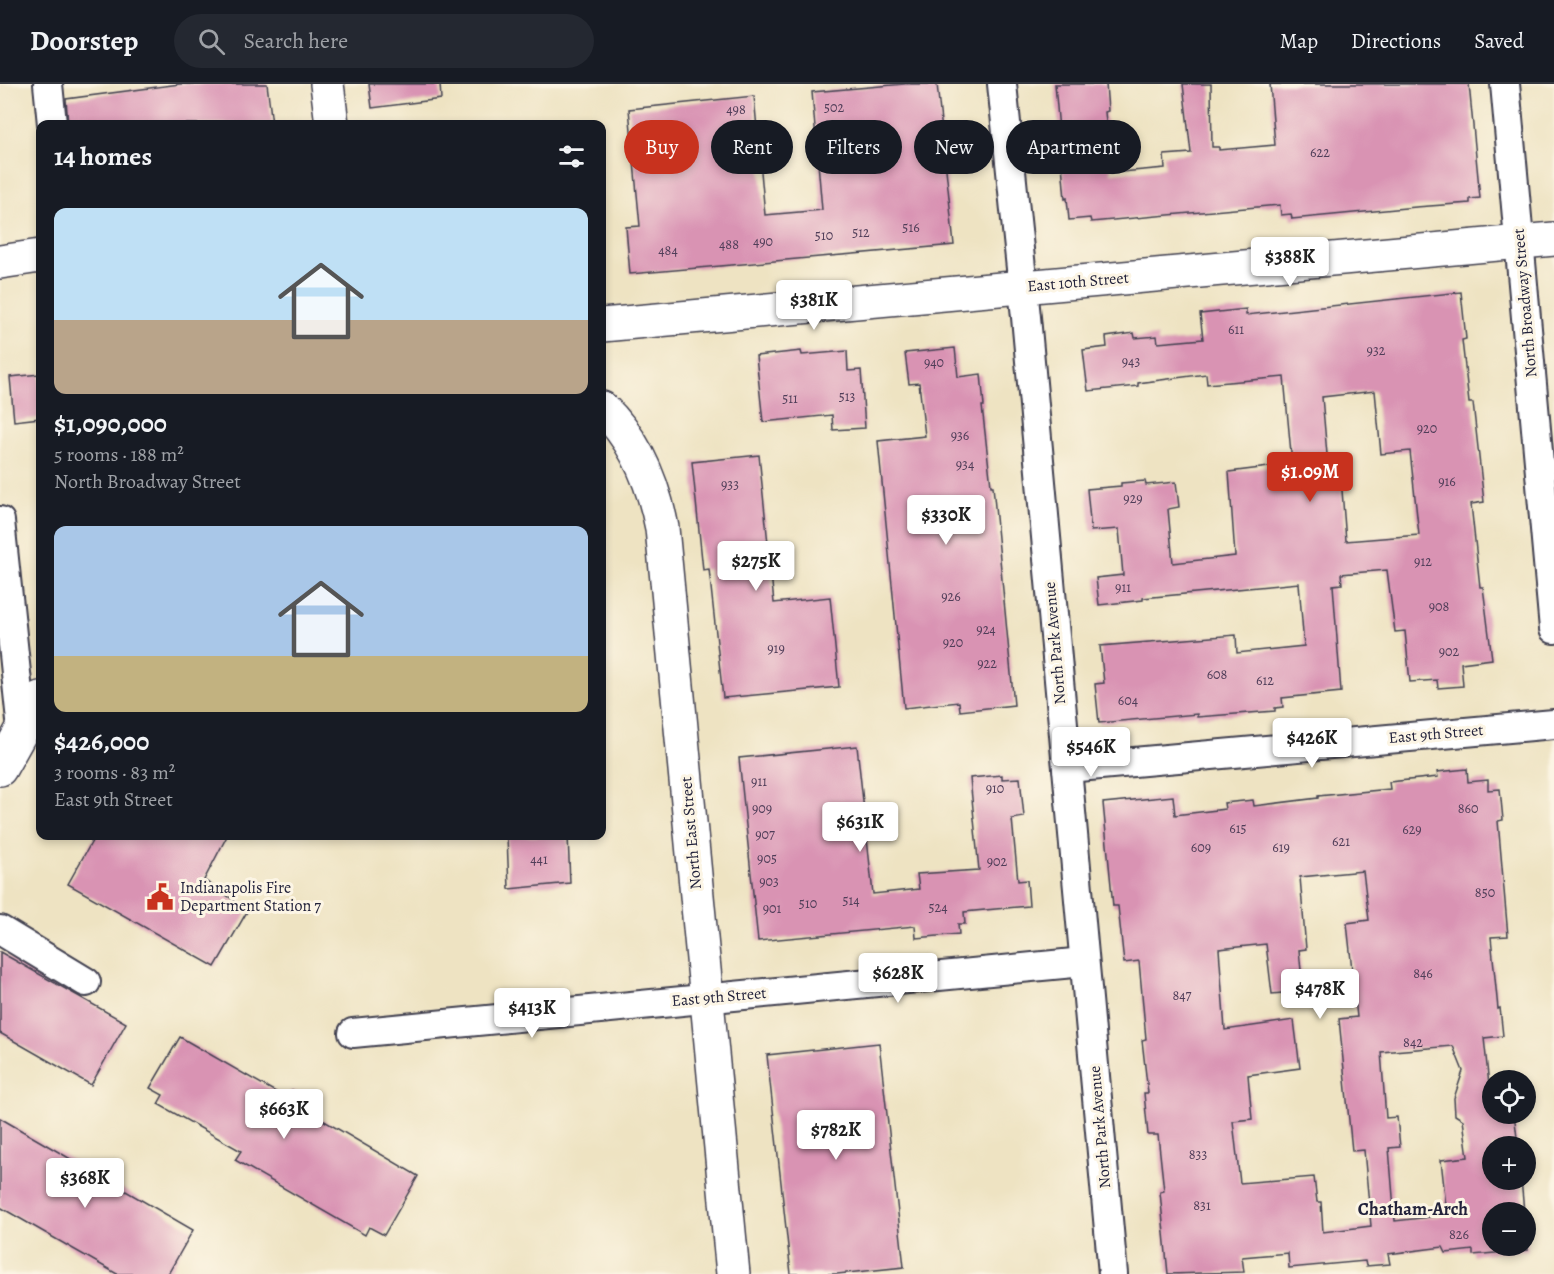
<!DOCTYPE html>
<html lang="en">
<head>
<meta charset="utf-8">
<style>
  :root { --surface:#171b24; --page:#242831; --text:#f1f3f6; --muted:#9ea1a6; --line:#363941; --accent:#c8321e }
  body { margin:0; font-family:Alegreya,serif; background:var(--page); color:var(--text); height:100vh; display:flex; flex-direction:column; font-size:22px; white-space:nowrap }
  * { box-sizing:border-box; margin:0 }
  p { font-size:20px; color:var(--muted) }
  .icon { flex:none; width:33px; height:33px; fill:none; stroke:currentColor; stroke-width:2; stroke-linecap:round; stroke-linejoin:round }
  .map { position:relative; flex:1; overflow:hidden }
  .sheet { position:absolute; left:36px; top:36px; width:570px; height:720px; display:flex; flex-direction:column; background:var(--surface); border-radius:12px; box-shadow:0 3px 9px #0003 }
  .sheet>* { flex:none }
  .guide { position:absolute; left:624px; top:36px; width:570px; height:54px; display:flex; gap:12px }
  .controls { position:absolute; left:1482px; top:986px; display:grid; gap:12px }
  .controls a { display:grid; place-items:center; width:54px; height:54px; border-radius:50%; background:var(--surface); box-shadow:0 3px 9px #0003; font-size:30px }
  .price { position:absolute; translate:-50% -51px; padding:0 14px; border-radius:6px; background:#fff; color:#222; font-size:20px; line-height:39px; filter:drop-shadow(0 2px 3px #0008) }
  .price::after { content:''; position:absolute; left:50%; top:36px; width:18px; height:14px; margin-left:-9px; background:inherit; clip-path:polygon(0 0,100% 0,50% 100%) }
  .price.on { background:var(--accent); color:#fff }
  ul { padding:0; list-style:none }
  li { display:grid; align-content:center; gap:12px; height:318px; padding:0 18px }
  li span { display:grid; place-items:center; height:186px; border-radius:12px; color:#555 }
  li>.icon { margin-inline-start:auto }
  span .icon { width:108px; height:108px; fill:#fffc; stroke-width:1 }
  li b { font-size:26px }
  h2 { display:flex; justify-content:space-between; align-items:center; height:72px; padding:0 18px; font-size:26px }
  .pill { padding:0 21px; border-radius:27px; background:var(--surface); box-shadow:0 3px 9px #0003; font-size:21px; line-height:54px }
  .pill.on { background:var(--accent); color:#fff }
  header { display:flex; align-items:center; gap:36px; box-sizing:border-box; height:84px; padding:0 30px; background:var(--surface); border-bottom:2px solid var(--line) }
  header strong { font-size:28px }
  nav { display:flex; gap:33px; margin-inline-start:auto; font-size:21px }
  .search { width:420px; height:54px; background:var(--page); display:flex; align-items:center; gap:15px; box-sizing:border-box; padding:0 21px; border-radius:33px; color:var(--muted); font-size:22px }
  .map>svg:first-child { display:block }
  .building { fill:#d993b3; fill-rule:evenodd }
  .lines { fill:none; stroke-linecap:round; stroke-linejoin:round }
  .street-casing { stroke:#413f4f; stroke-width:32 }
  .secondary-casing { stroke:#413f4f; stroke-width:36 }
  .street { stroke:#fff; stroke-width:28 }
  .secondary { stroke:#fff; stroke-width:33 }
  .labels { text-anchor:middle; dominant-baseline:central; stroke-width:6; stroke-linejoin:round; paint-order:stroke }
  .number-label { font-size:14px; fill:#503e59 }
  .street-label { font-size:16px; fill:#22223b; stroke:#fcf5e5 }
  .poi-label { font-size:16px; fill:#22223b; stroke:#fcf5e5; text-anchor:start }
  .neighbourhood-label { font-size:18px; font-weight:bold; fill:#22223b; stroke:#fcf5e5 }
</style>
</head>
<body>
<header>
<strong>Doorstep</strong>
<div class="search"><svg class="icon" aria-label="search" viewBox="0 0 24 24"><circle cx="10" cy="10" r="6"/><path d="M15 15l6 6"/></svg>Search here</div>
<nav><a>Map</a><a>Directions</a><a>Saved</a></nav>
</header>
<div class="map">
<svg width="1554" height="1190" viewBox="0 0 1554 1190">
  <rect width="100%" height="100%" fill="#fcf5e5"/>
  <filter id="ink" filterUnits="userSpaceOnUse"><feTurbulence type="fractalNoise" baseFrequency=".0167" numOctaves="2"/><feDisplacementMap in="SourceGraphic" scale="12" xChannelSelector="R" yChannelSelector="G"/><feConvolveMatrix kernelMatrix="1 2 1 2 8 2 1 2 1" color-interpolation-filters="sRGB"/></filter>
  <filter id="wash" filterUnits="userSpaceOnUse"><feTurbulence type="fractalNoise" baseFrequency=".008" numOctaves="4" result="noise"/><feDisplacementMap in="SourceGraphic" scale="24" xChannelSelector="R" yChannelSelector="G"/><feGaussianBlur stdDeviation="1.35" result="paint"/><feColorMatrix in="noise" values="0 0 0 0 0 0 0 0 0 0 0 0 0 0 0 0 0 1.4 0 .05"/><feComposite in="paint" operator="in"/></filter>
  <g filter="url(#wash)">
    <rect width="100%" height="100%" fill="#eee3c2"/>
    <g id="blocks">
      <g class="building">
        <path d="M180,0H267L272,40H68L66,15Z"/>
        <path d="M369,0H440L441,15L372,24Z"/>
        <path d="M904,0H937L954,161L630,190L626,143L640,142L629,25L754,12L765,131L822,126L812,8Z"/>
        <path d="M1055,0H1106L1108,27L1105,28L1111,89L1165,84L1164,71L1191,69L1183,0H1211L1212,63H1219V66L1275,61L1270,0H1469L1480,114L1470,115V119L1416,123L1292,135L1291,130L1281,131L1280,121L1091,138L1090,134L1069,136L1067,114L1065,115Z"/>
        <path d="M1461,208L1466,255L1462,256L1469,319H1473L1484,418L1471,420L1480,503H1483L1492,575L1461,579L1463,602L1438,604L1437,596L1410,598L1405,547L1395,548L1387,486L1341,490L1342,500L1333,501L1341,608L1282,614L1283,623L1275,624V627L1197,633V630L1099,639L1095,600L1104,599L1100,562L1236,551L1237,569L1304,562L1299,499L1143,514V516L1099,521L1096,494L1123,491L1119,445L1091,447L1087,405L1121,402V399L1145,397L1146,401L1176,398L1179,423L1168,425L1173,479L1235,472L1229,388L1292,380L1284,293L1207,300L1206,290L1138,299V302L1088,307L1083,266L1107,263L1106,253L1134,249L1135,254L1157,252L1158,259L1203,255L1200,230L1246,225V231ZM1375,307L1381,370L1410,367L1419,451L1346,457L1340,381L1328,382L1322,313Z"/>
        <path d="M955,264L958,293L981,290L984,322H982L991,402H993L1014,621L960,627L959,618L904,624L878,357L925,352L919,299L909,300L905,269Z"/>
        <path d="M801,267L802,271L847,267L848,287L861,286L865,344L833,346L832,331L763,338L756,272Z"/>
        <path d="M40,290V334L14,337L10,293Z"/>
        <path d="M759,371L774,519L830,513L839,603L723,614L709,485L703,486L692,378Z"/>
        <path d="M857,662L873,810L919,805L917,790L979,786L970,694L1002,691V695L1020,694L1024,733L1012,735L1018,797L1027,796L1029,822L964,828L965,840H958L959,850L916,854L915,842L758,857L739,674Z"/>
        <path d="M1467,685L1468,698L1488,696V706L1500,705L1503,736L1498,737L1508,852L1491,853L1498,925L1500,924L1503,952L1484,954L1489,1001L1492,1000V1029H1514L1518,1062H1492V1095H1521L1524,1128H1492V1161H1526V1139L1528,1166L1473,1171V1166L1446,1169L1443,1163L1388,1170L1390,1180L1366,1182L1365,1177L1289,1184L1288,1169L1242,1173L1244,1188L1168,1190L1160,1108L1164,1107L1158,1051H1148L1144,1009H1148L1142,956L1146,955L1139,877L1124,879L1118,822H1113L1103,719L1173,712L1175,731L1225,725L1224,719L1253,716L1254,722L1318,714V712L1390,705L1389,698L1438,693L1437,688ZM1363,787L1369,836L1347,839L1357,933L1339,935L1352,1067L1364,1066L1371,1142L1323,1148L1321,1118H1317L1314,1093L1240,1099L1233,1037L1252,1035L1248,991L1300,984L1294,936L1225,946L1219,865L1266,860L1272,910L1303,907L1299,866L1306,865L1300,793ZM1453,962L1463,987L1454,1014L1455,1031L1463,1036L1468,1073L1441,1076L1447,1131L1395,1137L1389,1064L1400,1063L1397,1033L1386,1034L1381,968Z"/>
        <path d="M95,752H227L204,796L248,826L215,883L68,800Z"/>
        <path d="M507,752H568L570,799L509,805Z"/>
        <path d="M0,868L126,939L91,1001L0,949Z"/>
        <path d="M180,953L286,1014L292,1006L319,1022L314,1031L418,1092L384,1151L369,1143L365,1151L235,1076L241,1067L158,1020L163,1011L150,1004Z"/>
        <path d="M879,959L904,1183L837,1190H791L767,971Z"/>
        <path d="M0,1034L193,1146L168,1190H117L0,1123Z"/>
      </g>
    </g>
  </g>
  <g filter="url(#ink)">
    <use href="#blocks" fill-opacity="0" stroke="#413f4f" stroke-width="1.5"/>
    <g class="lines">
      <defs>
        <g id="street">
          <path d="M48,0L52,40"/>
          <path d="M1002,0L1026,233L1113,1190"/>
          <path d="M1505,0L1554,545"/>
          <path d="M0,437L22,646"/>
          <path d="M1067,684L1554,640"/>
          <path d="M0,846L86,898"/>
          <path d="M353,949L1084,878"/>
        </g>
        <g id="secondary">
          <path d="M327,0L332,40"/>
          <path d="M0,178L40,172"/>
          <path d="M602,241L1554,155"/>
          <path d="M602,324C636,356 653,398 662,444L733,1190"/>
          <path d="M0,685L40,614"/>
        </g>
      </defs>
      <use href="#street" class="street-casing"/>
      <use href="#secondary" class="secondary-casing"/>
      <use href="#street" class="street"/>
      <use href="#secondary" class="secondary"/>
    </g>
  </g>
  <defs>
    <symbol id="civic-bare" viewBox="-9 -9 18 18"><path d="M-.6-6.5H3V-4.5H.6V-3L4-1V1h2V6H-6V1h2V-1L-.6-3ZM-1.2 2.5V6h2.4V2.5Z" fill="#c8321e" stroke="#fcf5e5" stroke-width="2.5" paint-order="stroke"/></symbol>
  </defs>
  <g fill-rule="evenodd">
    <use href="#civic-bare" x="141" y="794" width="38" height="38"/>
  </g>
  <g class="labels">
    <g class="number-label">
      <text x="834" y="23">502</text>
      <text x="736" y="25">498</text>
      <text x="1320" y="68">622</text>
      <text x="911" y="143">516</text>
      <text x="861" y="148">512</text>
      <text x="824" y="151">510</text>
      <text x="763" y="157">490</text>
      <text x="729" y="160">488</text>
      <text x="668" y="166">484</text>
      <text x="1236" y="245">611</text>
      <text x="1376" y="266">932</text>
      <text x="1131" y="277">943</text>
      <text x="934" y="278">940</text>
      <text x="847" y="312">513</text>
      <text x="790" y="314">511</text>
      <text x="1427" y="344">920</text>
      <text x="960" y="351">936</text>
      <text x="965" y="380">934</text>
      <text x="1447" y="397">916</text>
      <text x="730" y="400">933</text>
      <text x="1133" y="414">929</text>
      <text x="1423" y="477">912</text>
      <text x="1123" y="503">911</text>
      <text x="951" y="512">926</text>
      <text x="1439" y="522">908</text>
      <text x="986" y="545">924</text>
      <text x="953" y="558">920</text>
      <text x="776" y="564">919</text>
      <text x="1449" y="567">902</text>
      <text x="987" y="579">922</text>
      <text x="1217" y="590">608</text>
      <text x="1265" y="596">612</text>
      <text x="1128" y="616">604</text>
      <text x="759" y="697">911</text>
      <text x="995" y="704">910</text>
      <text x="762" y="724">909</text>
      <text x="1468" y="724">860</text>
      <text x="1238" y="744">615</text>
      <text x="1412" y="745">629</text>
      <text x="765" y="750">907</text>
      <text x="1341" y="757">621</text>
      <text x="1201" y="763">609</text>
      <text x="1281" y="763">619</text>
      <text x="767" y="774">905</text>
      <text x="539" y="775">441</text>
      <text x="997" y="777">902</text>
      <text x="769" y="797">903</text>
      <text x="1485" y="808">850</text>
      <text x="851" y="816">514</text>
      <text x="808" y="819">510</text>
      <text x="938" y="823">524</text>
      <text x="772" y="824">901</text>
      <text x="1423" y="889">846</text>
      <text x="1182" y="911">847</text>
      <text x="1413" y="958">842</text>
      <text x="1198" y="1070">833</text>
      <text x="1202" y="1121">831</text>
      <text x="1459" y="1150">826</text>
    </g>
    <g class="street-label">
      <text transform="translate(1078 198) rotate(-5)">East 10th Street</text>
      <text transform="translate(1525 219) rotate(-95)">North Broadway Street</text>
      <text transform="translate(1055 559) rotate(-95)">North Park Avenue</text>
      <text transform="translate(1436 650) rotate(-5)">East 9th Street</text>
      <text transform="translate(691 749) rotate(-95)">North East Street</text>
      <text transform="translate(719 913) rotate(-5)">East 9th Street</text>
      <text transform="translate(1100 1043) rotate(-95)">North Park Avenue</text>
    </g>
    <g class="poi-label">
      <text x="180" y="804">Indianapolis Fire<tspan x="180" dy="18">Department Station 7</tspan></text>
    </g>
    <g class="neighbourhood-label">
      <text x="1413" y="1125">Chatham-Arch</text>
    </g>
  </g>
</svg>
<div class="controls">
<a><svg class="icon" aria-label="locate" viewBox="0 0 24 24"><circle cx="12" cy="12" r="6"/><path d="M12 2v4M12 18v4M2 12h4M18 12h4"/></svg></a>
<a>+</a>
<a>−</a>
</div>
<b class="price" style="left:1290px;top:204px">$388K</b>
<b class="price" style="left:814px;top:247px">$381K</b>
<b class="price on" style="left:1310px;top:419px">$1.09M</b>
<b class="price" style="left:946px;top:462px">$330K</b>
<b class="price" style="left:756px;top:508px">$275K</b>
<b class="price" style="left:1312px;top:685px">$426K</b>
<b class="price" style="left:1091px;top:694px">$546K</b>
<b class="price" style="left:860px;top:769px">$631K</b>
<b class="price" style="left:898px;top:920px">$628K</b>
<b class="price" style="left:1320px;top:936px">$478K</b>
<b class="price" style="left:532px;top:955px">$413K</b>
<b class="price" style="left:284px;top:1056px">$663K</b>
<b class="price" style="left:836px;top:1077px">$782K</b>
<b class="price" style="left:85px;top:1125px">$368K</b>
<div class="guide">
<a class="pill on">Buy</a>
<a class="pill">Rent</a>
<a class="pill">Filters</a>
<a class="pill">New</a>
<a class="pill">Apartment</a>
</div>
<section class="sheet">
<h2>14 homes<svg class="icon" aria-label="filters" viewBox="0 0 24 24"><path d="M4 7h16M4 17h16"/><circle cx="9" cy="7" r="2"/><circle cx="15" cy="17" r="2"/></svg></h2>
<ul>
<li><span style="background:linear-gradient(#bfe0f5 60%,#b9a48a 0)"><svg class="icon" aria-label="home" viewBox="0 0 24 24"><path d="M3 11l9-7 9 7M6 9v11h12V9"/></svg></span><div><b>$1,090,000</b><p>5 rooms · 188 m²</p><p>North Broadway Street</p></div></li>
<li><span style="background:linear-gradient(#a9c7e8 70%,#c2b280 0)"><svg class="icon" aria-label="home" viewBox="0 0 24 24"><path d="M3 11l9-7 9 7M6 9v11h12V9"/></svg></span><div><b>$426,000</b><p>3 rooms · 83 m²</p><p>East 9th Street</p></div></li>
</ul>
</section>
</div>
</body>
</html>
